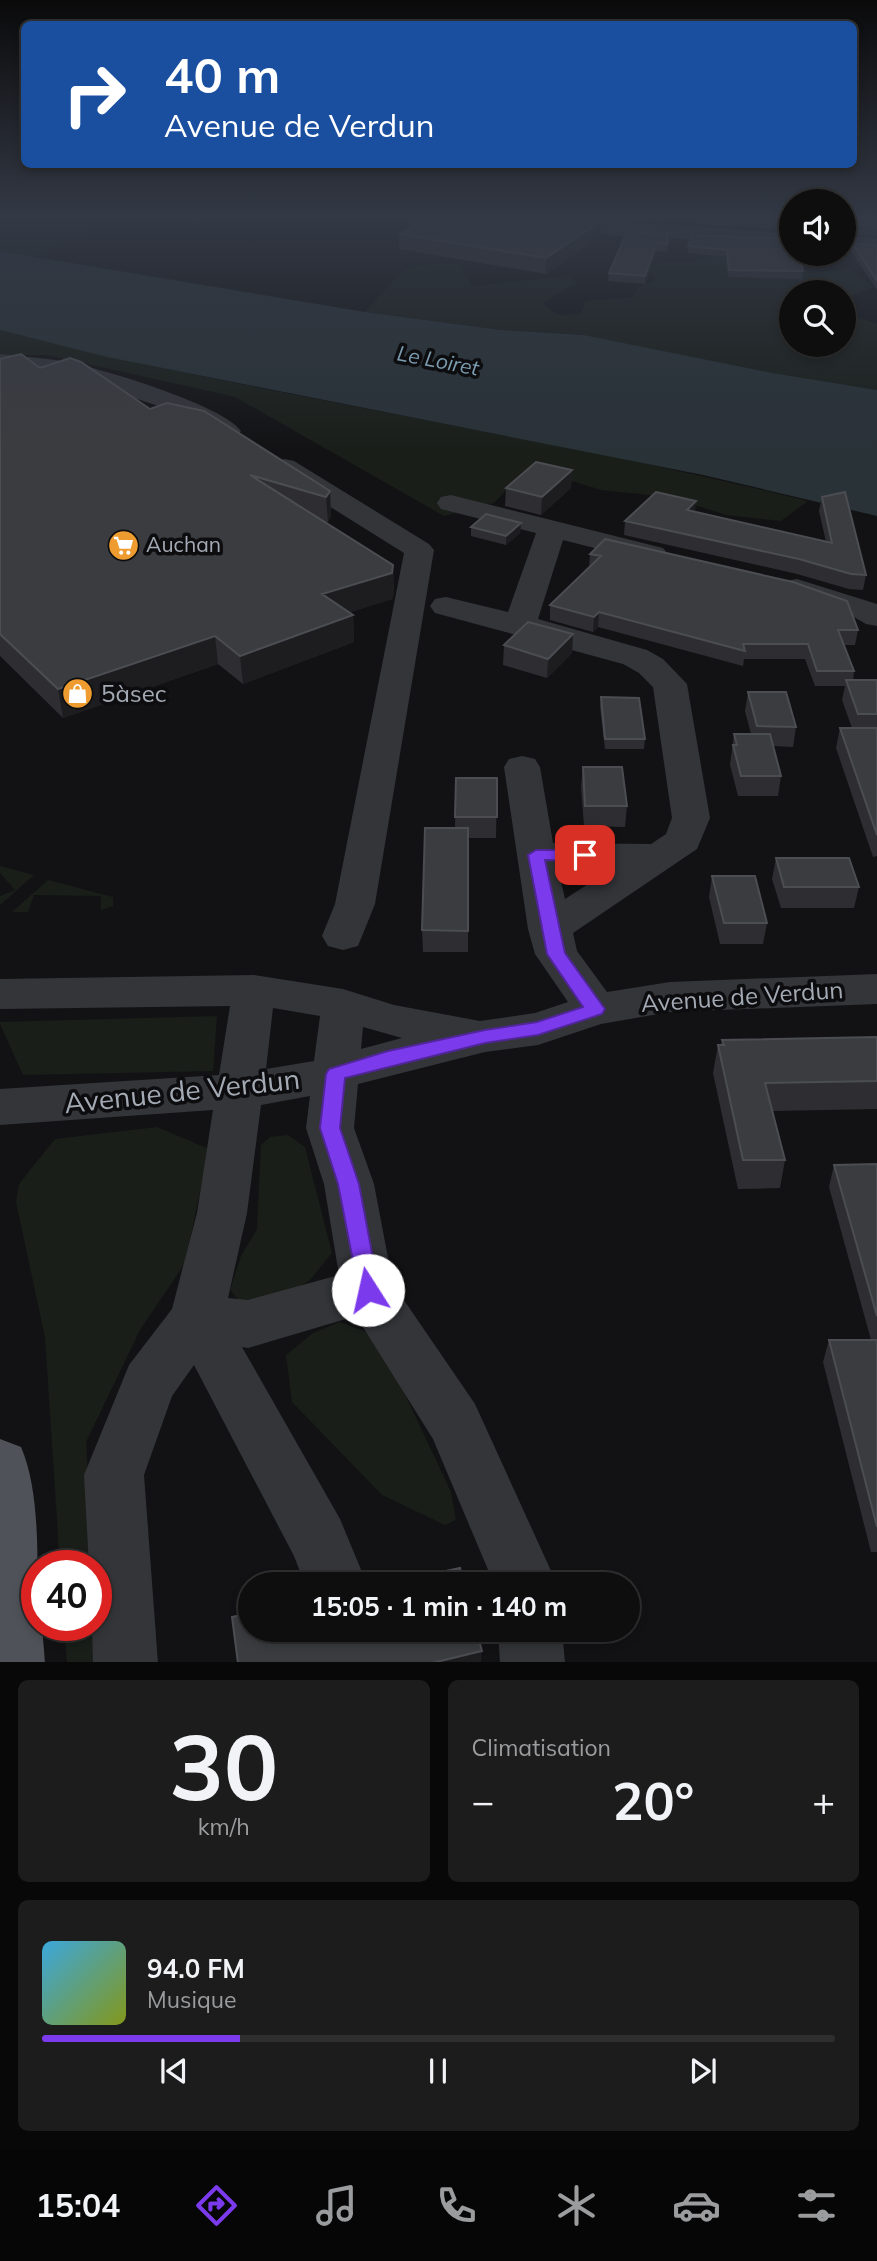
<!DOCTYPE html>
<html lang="fr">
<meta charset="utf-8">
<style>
:root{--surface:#0e0e0f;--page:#1c1c1d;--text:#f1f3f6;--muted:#9b9c9e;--line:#2e2e2f;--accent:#7c3aed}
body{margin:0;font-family:Mulish,sans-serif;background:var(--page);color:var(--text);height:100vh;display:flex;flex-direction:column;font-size:26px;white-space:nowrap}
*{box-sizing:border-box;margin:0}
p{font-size:23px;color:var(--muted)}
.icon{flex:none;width:38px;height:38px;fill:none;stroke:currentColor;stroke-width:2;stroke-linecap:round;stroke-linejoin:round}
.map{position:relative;height:1662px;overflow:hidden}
.drawer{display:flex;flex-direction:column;gap:18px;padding:18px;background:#080808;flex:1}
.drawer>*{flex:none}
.top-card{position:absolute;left:21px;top:21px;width:836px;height:147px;border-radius:10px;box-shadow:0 4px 10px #0003,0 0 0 2px var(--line);background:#1a4fa0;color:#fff;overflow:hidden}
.buttons{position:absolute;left:779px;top:189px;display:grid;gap:14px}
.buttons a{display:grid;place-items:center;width:77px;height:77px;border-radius:50%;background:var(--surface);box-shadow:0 4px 10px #0003,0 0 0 2px var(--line);font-size:35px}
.speed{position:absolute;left:21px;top:1550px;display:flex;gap:14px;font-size:35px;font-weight:700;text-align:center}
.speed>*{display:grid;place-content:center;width:91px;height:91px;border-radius:50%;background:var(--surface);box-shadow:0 4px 10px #0003,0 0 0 2px var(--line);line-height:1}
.speed .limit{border:10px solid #d22;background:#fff;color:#111}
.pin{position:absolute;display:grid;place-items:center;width:60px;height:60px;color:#fff;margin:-30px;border-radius:14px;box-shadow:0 4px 10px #0006}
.me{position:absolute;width:77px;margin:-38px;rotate:350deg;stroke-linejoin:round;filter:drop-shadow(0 0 5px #0008)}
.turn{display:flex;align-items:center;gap:24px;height:147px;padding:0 28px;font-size:32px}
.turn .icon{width:91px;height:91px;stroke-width:2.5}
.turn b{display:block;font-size:49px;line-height:60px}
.big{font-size:52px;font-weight:700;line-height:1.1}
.drawer .widget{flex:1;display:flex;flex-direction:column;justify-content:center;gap:10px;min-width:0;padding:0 24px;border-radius:10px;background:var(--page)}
.drawer .dial{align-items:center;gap:0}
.dial b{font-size:91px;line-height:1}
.song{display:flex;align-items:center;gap:21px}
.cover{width:84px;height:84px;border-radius:10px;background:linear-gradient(135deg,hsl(200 70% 55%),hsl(70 70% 35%))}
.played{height:7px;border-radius:4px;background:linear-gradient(90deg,var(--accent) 25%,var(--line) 25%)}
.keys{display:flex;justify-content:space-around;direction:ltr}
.heat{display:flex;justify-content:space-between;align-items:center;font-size:38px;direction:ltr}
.drawer .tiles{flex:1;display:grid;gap:18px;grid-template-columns:1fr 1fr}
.widget:last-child{grid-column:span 2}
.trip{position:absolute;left:238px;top:1572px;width:402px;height:70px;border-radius:35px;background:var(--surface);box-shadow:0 4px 10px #0003,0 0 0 2px var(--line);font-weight:700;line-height:70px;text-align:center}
.tabs{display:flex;height:112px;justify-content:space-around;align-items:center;background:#060606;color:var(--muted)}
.tabs .icon{width:49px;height:49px}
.tabs .on{color:var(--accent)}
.tabs b{font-size:32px;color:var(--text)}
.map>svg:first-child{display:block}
</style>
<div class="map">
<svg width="877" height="1663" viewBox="0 0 877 1663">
<rect width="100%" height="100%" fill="#121214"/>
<path fill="#191e19" d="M 0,219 L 109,219 L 109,223 L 33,256 L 0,251 Z
M 802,254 L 796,261 L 809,273 L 849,269 L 874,287 L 844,299 L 844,292 L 791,292 L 791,345 L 844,345 L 844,312 L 877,324 L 877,390 L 773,373 L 584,335 L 501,330 L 365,312 C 404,271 398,262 459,264 L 473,286 L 568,276 L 577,283 L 543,303 C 556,316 565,318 582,312 L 585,301 L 633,297 L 639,286 L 655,281 L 653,274 L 643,268 L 663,262 L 691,263 L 706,257 Z
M 0,330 C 267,398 541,434 808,501 L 781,521 L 726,515 L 669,497 L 601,490 L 537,470 L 514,482 L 494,503 L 444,516 L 235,397 L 47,355 L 0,355 Z
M 0,866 L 34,875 L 0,905 L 0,896 L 15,890 L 0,873 Z
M 48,880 L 113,897 L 113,906 L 101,910 L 101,896 L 34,895 L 28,912 L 12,912 Z
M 217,1016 L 213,1071 L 23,1075 L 0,1024 L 0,1022 Z
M 157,1127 L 209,1149 L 185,1263 L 140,1330 L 86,1442 L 93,1566 L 60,1566 L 45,1337 L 16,1202 L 19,1184 L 55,1139 Z
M 288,1135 L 305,1147 L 332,1253 L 309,1281 L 267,1305 L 241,1303 L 230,1290 L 241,1256 L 257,1229 L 261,1145 L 270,1137 Z
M 340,1322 L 369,1333 L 402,1388 L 451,1492 L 456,1520 L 445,1525 L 382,1495 L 292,1402 L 286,1355 L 313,1333 Z
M 64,1626 L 96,1626 L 99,1662 L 67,1662 Z"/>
<path fill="#293237" d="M 0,251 L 365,312 L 501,330 L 584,335 L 773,373 L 877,390 L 877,516 L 703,475 L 107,357 L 0,330 Z"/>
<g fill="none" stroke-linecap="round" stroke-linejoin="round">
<path fill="#333539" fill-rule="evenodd" d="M 569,219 L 791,233 L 791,245 L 607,235 L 582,230 Z
M 844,236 L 877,238 L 877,250 L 844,248 Z
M 0,354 C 25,357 51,358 76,364 C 109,371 224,406 241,431 L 237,436 L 228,439 L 219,436 L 186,415 L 70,377 L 0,368 Z
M 285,459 L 294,461 L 429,544 L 434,550 L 375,904 L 358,946 L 343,950 L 328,946 L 322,936 L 335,904 L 404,553 L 276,473 L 272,467 L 276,461 Z
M 451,495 L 663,548 L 668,554 L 663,560 L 653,563 L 563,540 L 538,619 L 647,650 L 663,659 L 687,684 L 710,818 L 697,849 L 573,933 L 577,951 L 607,992 L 670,982 L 877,974 L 877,1004 L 670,1012 L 601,1024 L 538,1045 L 485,1052 L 358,1084 L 354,1128 L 374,1184 L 393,1284 L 475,1404 L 557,1584 L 494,1584 L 433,1439 L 356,1316 L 248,1348 L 242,1347 L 340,1519 L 367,1584 L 305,1584 L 294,1556 L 194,1365 L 172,1396 L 144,1475 L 158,1663 L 93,1663 L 92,1626 L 96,1626 L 96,1566 L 89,1566 L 84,1475 L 129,1365 L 172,1309 L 197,1213 L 213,1110 L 0,1125 L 0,1089 L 219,1075 L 230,1006 L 0,1009 L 0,979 L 254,975 L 343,989 L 394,1005 L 480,1021 L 535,1013 L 568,1002 L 535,954 L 528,929 L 504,767 L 509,759 L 522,756 L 535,759 L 540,767 L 553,843 L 651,844 L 666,834 L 672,818 L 653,687 L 639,673 L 623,664 L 435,613 L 430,606 L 435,599 L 446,597 L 508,612 L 536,533 L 441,509 L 437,503 L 441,497 ZM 558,868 L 613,868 L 565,899 ZM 273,1008 L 320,1016 L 314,1061 L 266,1069 ZM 363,1027 L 402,1038 L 361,1049 ZM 310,1096 L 306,1128 L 324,1184 L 339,1275 L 248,1300 L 228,1298 L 247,1213 L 261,1105 Z
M 797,579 L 877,604 L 877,626 L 866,624 L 847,613 L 786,595 L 782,588 L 786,581 Z
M 498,1629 L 562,1629 L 565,1663 L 500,1663 Z"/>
<path fill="#4f5258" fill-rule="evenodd" d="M 0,1439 L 21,1447 C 42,1495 37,1574 37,1626 L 42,1626 L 45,1663 L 0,1663 Z"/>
</g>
<path fill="#2e2e32" d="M 175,219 L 201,219 L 196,222 Z
M 634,219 L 665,219 L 665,222 L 634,220 Z
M 698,219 L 791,219 L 791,230 L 697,224 Z
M 844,219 L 877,219 L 877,236 L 844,233 Z
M 411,222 L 600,236 L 546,274 L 399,249 L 399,234 L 411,227 Z
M 627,232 L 668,244 L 667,252 L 657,251 L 645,284 L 608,281 L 609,273 Z
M 692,235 L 803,271 L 802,279 L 728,277 L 726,257 L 688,253 L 688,246 Z
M 853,244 L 877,245 L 877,290 L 851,251 Z
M 0,359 L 40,368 L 150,409 L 330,491 L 331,516 L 328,522 L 322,521 L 393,565 L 394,592 L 392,599 L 350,612 L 353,615 L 354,642 L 243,684 L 218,664 L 63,718 L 0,656 Z
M 572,470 L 571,488 L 541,515 L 505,506 L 506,488 Z
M 822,497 L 866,575 L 863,590 L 849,589 L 797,574 L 624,535 L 625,521 L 695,512 L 826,542 L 819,511 Z
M 521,523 L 520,533 L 506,545 L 471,536 L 471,527 Z
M 590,554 L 858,630 L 855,645 L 844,645 L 854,671 L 853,680 L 877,680 L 877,856 L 873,857 L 836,748 L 840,728 L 852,728 L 842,700 L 845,686 L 815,686 L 805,659 L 744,659 L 743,666 L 598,627 L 593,632 L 550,620 L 550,605 L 589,568 Z
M 573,634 L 572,653 L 547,678 L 503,665 L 504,645 Z
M 748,692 L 796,727 L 793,747 L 773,746 L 781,776 L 778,796 L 738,796 L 730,765 L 734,734 L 751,734 L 745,711 Z
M 601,697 L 645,739 L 644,749 L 605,749 L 600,707 Z
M 583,767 L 627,806 L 625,827 L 584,826 L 581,787 Z
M 456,778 L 497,778 L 496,838 L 468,838 L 468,952 L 423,952 L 422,930 L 455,828 Z
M 776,858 L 859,887 L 854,908 L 781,908 L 772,879 Z
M 712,876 L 767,923 L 763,944 L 720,944 L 709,897 Z
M 877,1037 L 877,1109 L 773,1111 L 785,1160 L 780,1188 L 738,1189 L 713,1073 L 718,1045 L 721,1045 L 722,1040 Z
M 877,1164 L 877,1552 L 871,1552 L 823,1362 L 829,1340 L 871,1340 L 829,1187 L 834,1165 Z"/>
<path fill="#1d1d20" d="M 601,221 L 600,236 L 546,274 L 546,258 Z
M 657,243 L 657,251 L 645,284 L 645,276 Z
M 572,470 L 571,488 L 541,515 L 542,497 Z
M 330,491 L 331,516 L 328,522 L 326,497 Z
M 696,501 L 695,515 L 687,510 Z
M 521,523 L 520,533 L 506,545 L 506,536 Z
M 393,565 L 394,592 L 392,599 L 324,621 L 322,594 Z
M 599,612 L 598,627 L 593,632 L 594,617 Z
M 353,615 L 354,642 L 243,684 L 240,656 Z
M 573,634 L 572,653 L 547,678 L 548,659 Z
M 215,636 L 218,664 L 63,718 L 58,689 Z
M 482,1651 L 481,1662 L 477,1663 L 432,1663 Z"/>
<path fill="#3b3c40" stroke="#4b4d52" stroke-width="2" d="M 416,219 L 595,219 L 601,221 L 546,258 L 399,234 L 417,223 L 411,222 Z
M 844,219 L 877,219 L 877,226 L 846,224 L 844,225 Z
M 627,232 L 667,234 L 668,244 L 657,243 L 645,276 L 609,273 Z
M 692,235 L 791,239 L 791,254 L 798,254 L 803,271 L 729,270 L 727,250 L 688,246 Z
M 853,244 L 877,245 L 877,281 Z
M 21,354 L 40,368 L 70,358 L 81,362 L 150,409 L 167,403 L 204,411 L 330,491 L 326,497 L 250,475 L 393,565 L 392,573 L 322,594 L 353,615 L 240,656 L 215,636 L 58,689 L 0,634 L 0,359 Z
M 536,462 L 572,470 L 542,497 L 506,488 Z
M 656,492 L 696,501 L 687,510 L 832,543 L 822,497 L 845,492 L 866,575 L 851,574 L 799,559 L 625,521 Z
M 486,514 L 521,523 L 506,536 L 471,527 Z
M 605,539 L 793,582 L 847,601 L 858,630 L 838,630 L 854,671 L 817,671 L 808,644 L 743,644 L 745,651 L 599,612 L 594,617 L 550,605 L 601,556 L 590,554 Z
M 528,622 L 573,634 L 548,659 L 504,645 Z
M 846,680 L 877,680 L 877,714 L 858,714 Z
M 748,692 L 786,692 L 796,727 L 757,726 Z
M 601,697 L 639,698 L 645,739 L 605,739 Z
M 840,728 L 877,728 L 877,835 Z
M 734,734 L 770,734 L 781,776 L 741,776 L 733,745 L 737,745 Z
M 583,767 L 622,767 L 627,806 L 585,806 Z
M 456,778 L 497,778 L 497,817 L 455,817 Z
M 425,828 L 468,828 L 468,931 L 422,930 Z
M 776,858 L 849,858 L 859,887 L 784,887 Z
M 712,876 L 755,876 L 767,923 L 724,923 Z
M 877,1037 L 877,1081 L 765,1083 L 785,1160 L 743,1160 L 718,1045 L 724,1045 L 722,1040 Z
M 877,1164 L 877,1316 L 834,1165 Z
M 829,1340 L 877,1340 L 877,1527 Z
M 460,1568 L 464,1584 L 385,1584 Z
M 250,1613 L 250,1629 L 476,1629 L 482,1651 L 432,1663 L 238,1663 L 232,1617 Z"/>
<linearGradient id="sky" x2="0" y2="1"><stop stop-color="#0a0a0b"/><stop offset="0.48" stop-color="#333945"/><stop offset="1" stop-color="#333945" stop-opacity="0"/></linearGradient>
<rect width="877" height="452" fill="url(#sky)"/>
<path fill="#7c3aed" stroke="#51269a" stroke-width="2" d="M 536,850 L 585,850 L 593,855 L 585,861 L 545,860 L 565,953 L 605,1009 L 602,1014 L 538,1035 L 485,1043 L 345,1078 L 340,1128 L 359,1184 L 379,1290 L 376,1297 L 368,1299 L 360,1297 L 338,1184 L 320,1128 L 326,1074 L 329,1069 L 388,1051 L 485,1030 L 537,1022 L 583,1007 L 547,954 L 528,855 Z"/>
<defs>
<symbol id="supermarket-disc" viewBox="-11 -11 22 22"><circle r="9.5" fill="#ee9c30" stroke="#0d0d0f"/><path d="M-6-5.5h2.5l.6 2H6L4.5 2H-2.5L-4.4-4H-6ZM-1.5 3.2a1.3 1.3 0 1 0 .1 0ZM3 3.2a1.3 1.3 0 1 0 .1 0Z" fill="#fff"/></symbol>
<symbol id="shop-disc" viewBox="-11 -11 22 22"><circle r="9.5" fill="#ee9c30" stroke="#0d0d0f"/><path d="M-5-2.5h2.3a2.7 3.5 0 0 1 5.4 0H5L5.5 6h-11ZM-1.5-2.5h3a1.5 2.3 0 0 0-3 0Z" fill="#fff"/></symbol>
</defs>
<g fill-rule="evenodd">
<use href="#supermarket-disc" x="106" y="528" width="35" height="35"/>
<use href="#shop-disc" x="60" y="676" width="35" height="35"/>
</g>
<g text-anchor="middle" stroke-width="7" stroke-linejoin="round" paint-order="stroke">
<g font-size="21" font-style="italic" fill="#7b9baf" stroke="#0d0d0f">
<text transform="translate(438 361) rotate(11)" y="7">Le Loiret</text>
</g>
<g font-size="21" fill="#a4aab4" stroke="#0d0d0f" text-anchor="start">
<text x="146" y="552">Auchan</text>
</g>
<g font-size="24" fill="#a4aab4" stroke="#0d0d0f" text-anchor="start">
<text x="101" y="702">5àsec</text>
</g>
<g font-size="24" fill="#a4aab4" stroke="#0d0d0f">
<text transform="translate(742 997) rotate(-4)" y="8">Avenue de Verdun</text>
</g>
<g font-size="28" fill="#a4aab4" stroke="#0d0d0f">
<text transform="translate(182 1091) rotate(-6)" y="10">Avenue de Verdun</text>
</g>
</g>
</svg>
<div class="buttons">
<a><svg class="icon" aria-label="sound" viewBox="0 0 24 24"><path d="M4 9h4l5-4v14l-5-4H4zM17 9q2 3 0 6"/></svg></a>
<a><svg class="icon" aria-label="search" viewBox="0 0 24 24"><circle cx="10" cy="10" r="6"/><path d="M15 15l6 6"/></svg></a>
</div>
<div class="speed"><div class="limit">40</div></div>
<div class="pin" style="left:585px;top:855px;background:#d93025"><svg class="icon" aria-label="arrive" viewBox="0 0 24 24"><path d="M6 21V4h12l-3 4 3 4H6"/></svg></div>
<svg class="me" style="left:368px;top:1290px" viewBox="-20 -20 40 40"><circle r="19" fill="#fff"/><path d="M0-13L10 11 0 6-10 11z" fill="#7c3aed"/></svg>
<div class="trip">15:05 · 1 min · 140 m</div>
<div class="top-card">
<div class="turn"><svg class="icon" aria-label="right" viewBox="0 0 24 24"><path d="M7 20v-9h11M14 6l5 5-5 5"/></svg><div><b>40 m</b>Avenue de Verdun</div></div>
</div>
</div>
<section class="drawer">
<div class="tiles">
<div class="widget dial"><b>30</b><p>km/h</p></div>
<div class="widget"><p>Climatisation</p>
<div class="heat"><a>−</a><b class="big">20°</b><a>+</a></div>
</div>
<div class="widget">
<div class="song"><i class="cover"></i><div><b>94.0 FM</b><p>Musique</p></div></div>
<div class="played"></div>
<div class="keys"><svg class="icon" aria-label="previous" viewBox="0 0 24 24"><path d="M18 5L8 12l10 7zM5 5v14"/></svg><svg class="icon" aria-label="pause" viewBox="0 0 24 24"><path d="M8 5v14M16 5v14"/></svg><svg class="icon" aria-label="next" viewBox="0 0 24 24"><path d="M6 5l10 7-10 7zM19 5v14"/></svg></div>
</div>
</div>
</section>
<nav class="tabs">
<b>15:04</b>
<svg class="icon on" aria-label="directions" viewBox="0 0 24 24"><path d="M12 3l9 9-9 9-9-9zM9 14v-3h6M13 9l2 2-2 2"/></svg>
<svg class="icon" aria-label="music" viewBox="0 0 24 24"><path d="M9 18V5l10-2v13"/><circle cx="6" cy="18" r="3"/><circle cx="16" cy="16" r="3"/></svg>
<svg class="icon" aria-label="phone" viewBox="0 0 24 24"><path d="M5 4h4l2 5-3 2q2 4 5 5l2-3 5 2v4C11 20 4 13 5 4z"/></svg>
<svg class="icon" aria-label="climate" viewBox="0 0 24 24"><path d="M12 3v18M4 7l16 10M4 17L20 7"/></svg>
<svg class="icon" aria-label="car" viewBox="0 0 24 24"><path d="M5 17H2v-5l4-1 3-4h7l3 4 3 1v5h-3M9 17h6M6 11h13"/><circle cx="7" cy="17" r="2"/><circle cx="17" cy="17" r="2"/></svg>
<svg class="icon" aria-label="filters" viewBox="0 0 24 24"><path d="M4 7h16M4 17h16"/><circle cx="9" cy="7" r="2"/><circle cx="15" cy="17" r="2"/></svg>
</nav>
